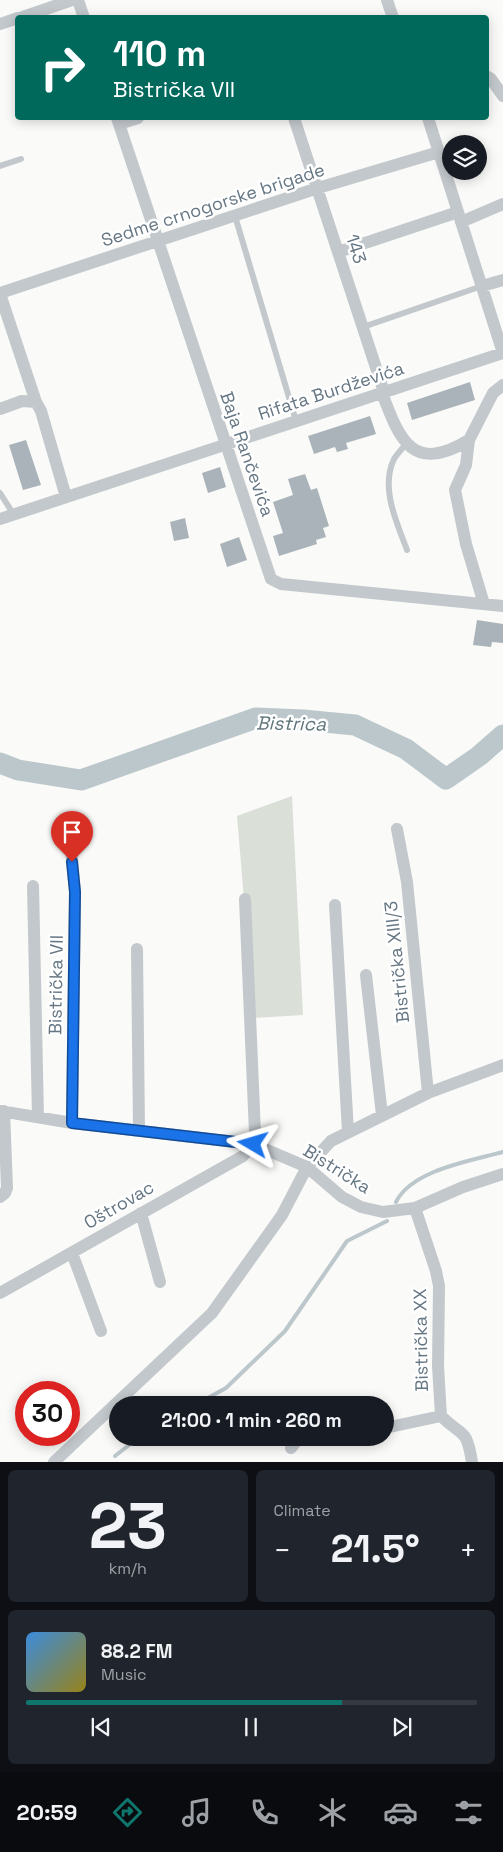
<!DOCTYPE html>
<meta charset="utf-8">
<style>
:root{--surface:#171b24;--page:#20242c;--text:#f1f3f6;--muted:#9ea1a6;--line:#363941;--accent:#0f766e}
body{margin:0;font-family:"Space Grotesk",sans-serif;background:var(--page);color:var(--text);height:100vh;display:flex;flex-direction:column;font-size:19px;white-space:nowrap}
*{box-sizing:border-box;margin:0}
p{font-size:16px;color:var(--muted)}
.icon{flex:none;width:28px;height:28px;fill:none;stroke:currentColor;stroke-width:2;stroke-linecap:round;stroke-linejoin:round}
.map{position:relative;height:1462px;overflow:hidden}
.panel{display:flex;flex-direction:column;gap:8px;padding:8px;background:#0d0f14;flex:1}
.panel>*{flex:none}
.guide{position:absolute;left:15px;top:15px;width:474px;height:105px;border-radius:5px;box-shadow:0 2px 12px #0003;background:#00695c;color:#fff;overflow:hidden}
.tools{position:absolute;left:442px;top:135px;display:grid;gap:10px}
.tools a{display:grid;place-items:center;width:45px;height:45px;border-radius:50%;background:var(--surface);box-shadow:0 2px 12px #0003;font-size:25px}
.speed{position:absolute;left:15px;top:1381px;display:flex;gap:10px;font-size:25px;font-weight:700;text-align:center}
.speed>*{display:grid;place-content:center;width:65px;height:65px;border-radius:50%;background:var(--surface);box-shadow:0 2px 12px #0003;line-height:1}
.speed .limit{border:8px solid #d22;background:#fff;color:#111}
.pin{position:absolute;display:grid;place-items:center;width:42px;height:42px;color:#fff;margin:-51px -21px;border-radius:50% 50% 50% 0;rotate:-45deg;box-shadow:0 0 5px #0007}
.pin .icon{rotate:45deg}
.me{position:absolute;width:55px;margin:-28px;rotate:277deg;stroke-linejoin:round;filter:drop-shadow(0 0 4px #0008)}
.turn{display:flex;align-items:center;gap:18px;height:105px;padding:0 15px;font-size:22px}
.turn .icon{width:65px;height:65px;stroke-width:2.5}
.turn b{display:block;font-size:35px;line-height:42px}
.big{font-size:38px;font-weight:700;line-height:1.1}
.panel .tile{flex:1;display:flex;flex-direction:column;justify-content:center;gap:8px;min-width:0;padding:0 18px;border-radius:8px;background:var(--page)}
.panel .dial{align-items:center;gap:0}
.dial b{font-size:65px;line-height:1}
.song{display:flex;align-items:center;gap:15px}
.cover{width:60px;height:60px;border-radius:8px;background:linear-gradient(135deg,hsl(210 70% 55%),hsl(50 70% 35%))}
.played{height:5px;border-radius:2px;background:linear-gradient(90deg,var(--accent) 70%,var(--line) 70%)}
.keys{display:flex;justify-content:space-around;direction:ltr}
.heat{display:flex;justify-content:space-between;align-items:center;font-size:28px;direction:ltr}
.panel .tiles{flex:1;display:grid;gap:8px;grid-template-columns:1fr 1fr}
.tile:last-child{grid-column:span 2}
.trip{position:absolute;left:109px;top:1396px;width:285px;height:50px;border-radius:25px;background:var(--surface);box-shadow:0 2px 12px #0003;font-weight:700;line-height:50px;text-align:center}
.dock{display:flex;height:80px;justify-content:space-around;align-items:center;background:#090b0e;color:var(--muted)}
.dock .icon{width:35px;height:35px}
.dock .on{color:var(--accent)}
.dock b{font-size:22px;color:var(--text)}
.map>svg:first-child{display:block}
</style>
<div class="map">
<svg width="503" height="1462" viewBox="0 0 503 1462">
<rect width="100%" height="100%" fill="#fafaf8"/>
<path fill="#dadfd7" d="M 292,796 L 303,1015 L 254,1018 L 237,816 Z"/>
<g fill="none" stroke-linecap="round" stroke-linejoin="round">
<path stroke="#bbc7cb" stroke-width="4" d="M 396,1202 C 412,1170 470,1161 503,1152
M 195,1405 L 226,1388 L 285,1331 L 347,1241 L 387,1221
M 115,1456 L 138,1438"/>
<path stroke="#bbc7cb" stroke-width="21" d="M 0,763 L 18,770 L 81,780 L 256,718 L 303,720 L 355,725 L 406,749 L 446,779 L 479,756 L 503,735"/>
</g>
<path fill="#aab3b9" d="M 470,382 L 475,400 L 412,420 L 407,403 Z
M 370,416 L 376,434 L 346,443 L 348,449 L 337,452 L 335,447 L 314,454 L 308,436 Z
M 26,440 L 41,485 L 23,490 L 9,445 Z
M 220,467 L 226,487 L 208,493 L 202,473 Z
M 305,474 L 311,490 L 317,488 L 329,526 L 323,528 L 326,537 L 316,540 L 317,544 L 279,556 L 273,536 L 283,533 L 273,502 L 293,495 L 288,479 Z
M 185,518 L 189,538 L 174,541 L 170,522 Z
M 239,537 L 247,560 L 227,567 L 220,544 Z
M 477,620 L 503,624 L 503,643 L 492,642 L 491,647 L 473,645 Z"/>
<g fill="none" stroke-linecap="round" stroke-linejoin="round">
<path stroke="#c3c8cc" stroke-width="6" d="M 0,166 L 21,159
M 235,216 L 296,421
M 363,327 L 482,286
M 406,444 C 402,449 397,454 394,459 C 380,488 397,523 407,550
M 0,493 L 14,515"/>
<path stroke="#c3c8cc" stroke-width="12" d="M 78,0 L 84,18
M 387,0 L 393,18
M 20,18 L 72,0
M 0,24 L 18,18
M 486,76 L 491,79 L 503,96
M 117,118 L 271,579 L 281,584 L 503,606
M 294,118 L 384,392
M 119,124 L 138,118
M 461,222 L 503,204
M 338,252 L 458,212
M 482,286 L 503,280
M 0,293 L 318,188 L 439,152
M 0,294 L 36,402 L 41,411 L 66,497
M 382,393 C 400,441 413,474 469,440
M 0,409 L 22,401 L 36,402
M 0,519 L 503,353 L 428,118
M 484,604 L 466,544 L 455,490 L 466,465 L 469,440 L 493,393 L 503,385
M 397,829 L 407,882 L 428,1093
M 71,847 L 75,892 L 72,1123
M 33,886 L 38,1117
M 245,899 L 255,1133 L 253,1144
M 335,905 L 348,1132
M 137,949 L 139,1131
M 366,975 L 382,1115
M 0,1111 L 72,1123 L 253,1144 L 307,1167 L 342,1197 L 361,1207 L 383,1212 L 415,1208 L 463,1187 L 503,1174
M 0,1197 L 5,1193 L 7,1188 L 4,1111
M 415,1208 L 436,1271 L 439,1286 L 438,1366 L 441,1416 C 463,1438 466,1426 472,1462
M 141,1213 L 160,1282
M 72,1253 L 101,1331
M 0,1293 L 243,1156 L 253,1144
M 385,1428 L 441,1416
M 291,1448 L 299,1438
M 54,1462 L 212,1313 L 282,1215 L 307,1167 L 331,1141 L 428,1093 L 503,1065"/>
</g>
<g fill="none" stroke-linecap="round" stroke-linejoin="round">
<defs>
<path id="route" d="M 72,862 L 75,892 L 72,1123 L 253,1144"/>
</defs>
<use href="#route" stroke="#114b97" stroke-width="12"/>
<use href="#route" stroke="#1a73e8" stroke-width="9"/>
</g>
<g text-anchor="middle" stroke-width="5" stroke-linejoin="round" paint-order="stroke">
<g font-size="18" fill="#657683" stroke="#fff">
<text transform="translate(213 205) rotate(-18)" y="6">Sedme crnogorske brigade</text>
<text transform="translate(356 249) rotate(72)" y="6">143</text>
<text transform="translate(331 391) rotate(-18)" y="6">Rifata Burdževića</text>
<text transform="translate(247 454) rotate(71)" y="6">Baja Rančevića</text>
<text transform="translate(397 962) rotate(-96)" y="6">Bistrička XIII/3</text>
<text transform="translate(56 985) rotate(-89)" y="6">Bistrička VII</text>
<text transform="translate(337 1169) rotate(32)" y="6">Bistrička</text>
<text transform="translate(119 1205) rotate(-30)" y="6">Oštrovac</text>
<text transform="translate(421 1340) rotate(-91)" y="6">Bistrička XX</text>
</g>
<g font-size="19" font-style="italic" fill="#60757c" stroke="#fff">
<text transform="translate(291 723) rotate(1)" y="7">Bistrica</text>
</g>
</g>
</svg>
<div class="tools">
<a><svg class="icon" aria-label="layers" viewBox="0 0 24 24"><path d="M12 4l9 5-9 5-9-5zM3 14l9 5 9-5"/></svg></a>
</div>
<div class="speed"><div class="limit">30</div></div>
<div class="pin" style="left:72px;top:862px;background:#d93025"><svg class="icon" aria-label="arrive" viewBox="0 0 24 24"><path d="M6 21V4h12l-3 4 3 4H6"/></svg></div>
<svg class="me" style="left:253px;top:1144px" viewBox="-20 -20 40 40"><path d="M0-17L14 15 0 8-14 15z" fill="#1a73e8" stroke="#fff" stroke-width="4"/></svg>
<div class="trip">21:00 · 1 min · 260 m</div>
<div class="guide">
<div class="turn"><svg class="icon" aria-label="right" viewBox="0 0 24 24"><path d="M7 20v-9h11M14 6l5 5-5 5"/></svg><div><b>110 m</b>Bistrička VII</div></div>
</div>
</div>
<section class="panel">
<div class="tiles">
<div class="tile dial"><b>23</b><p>km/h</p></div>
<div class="tile"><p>Climate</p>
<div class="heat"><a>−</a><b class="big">21.5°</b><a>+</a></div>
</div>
<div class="tile">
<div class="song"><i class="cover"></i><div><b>88.2 FM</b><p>Music</p></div></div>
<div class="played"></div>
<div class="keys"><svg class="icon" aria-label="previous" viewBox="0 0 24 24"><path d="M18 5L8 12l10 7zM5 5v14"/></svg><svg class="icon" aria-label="pause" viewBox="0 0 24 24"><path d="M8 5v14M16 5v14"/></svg><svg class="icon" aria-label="next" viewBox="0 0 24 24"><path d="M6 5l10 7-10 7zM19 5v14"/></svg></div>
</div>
</div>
</section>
<nav class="dock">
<b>20:59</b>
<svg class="icon on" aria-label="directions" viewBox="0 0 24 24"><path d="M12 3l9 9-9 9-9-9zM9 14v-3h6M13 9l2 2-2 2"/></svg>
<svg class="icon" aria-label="music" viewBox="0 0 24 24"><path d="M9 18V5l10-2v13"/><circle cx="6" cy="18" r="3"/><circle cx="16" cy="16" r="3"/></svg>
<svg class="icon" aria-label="phone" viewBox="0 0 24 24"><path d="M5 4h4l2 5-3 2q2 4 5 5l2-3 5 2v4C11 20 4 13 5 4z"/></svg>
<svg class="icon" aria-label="climate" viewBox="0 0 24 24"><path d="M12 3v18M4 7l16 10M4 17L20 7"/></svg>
<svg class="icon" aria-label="car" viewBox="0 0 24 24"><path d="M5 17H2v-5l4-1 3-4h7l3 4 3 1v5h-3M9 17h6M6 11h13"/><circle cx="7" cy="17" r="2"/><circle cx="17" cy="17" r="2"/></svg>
<svg class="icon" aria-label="filters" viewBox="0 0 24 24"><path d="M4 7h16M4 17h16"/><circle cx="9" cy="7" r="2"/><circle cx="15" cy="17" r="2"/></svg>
</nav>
